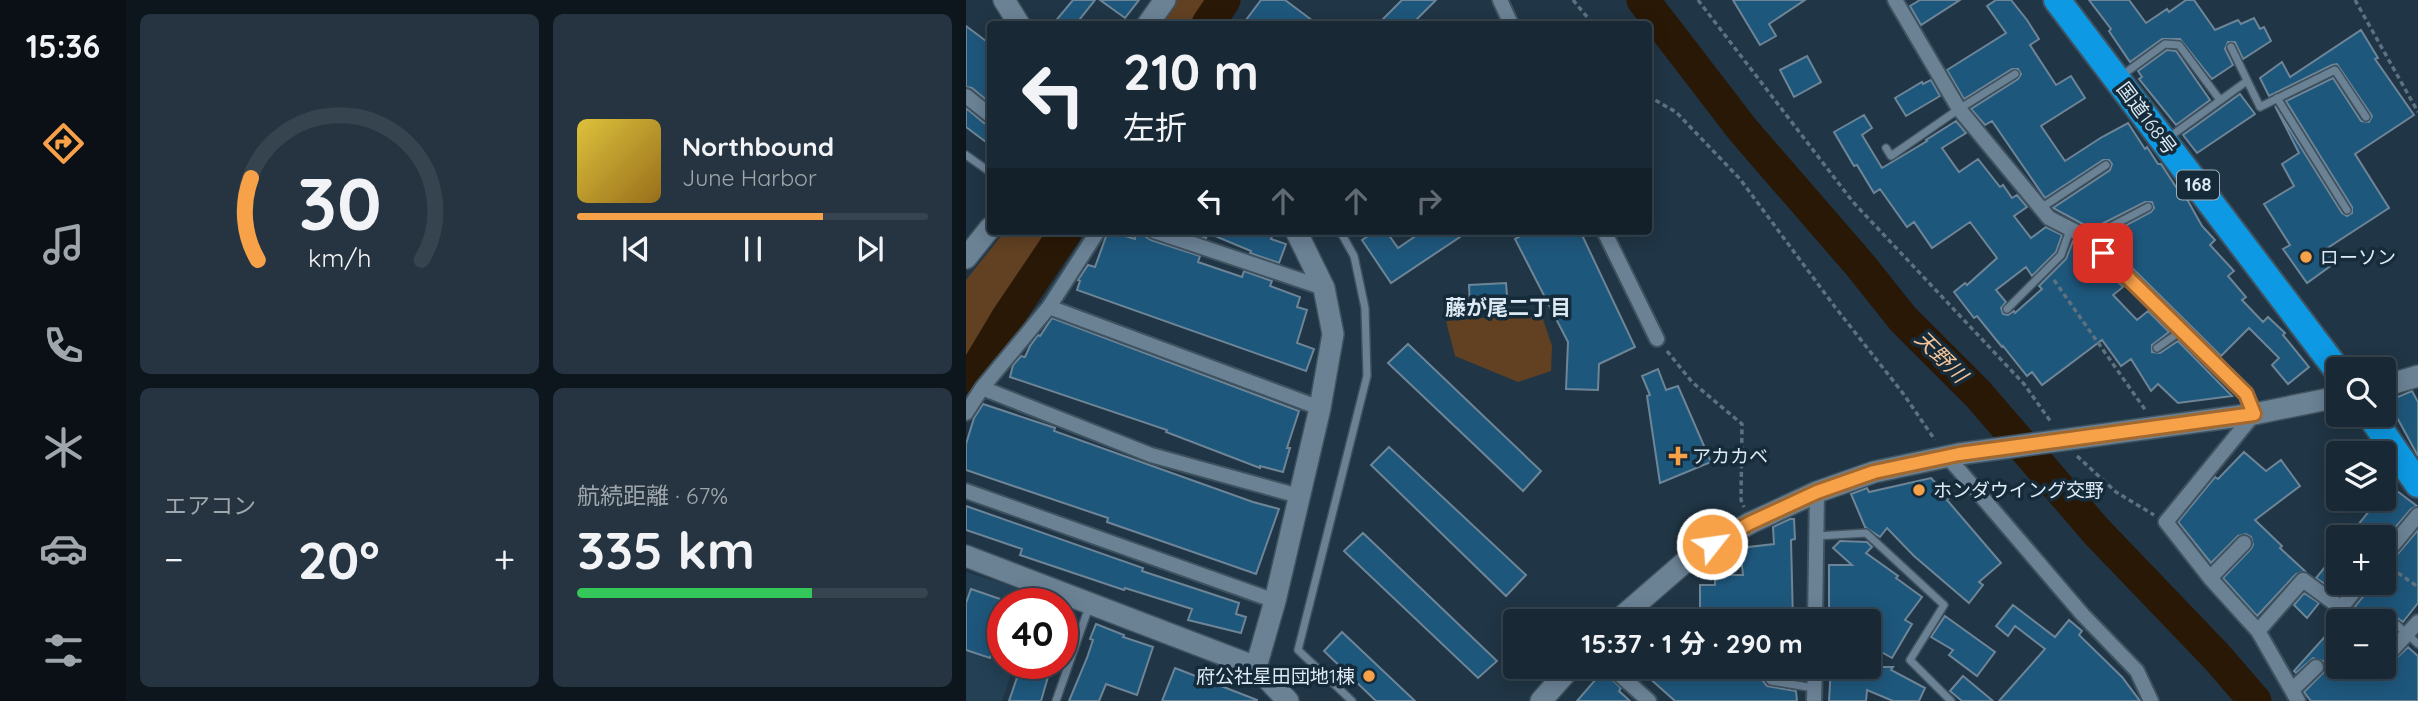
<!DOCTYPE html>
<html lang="ja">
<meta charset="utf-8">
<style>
:root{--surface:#182834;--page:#253440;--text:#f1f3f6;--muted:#9fa6ac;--line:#36444f;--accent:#f7a149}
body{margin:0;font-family:Quicksand,"Noto Sans JP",sans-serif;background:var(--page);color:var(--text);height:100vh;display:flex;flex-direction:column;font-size:26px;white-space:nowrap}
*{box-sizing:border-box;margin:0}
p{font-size:23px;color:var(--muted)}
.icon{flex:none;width:38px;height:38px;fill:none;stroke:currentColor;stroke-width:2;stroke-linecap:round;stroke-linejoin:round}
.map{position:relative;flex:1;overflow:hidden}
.sheet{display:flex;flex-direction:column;gap:14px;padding:14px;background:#0d161d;width:840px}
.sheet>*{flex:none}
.banner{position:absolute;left:21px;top:21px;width:665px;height:214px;border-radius:7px;box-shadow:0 4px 18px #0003,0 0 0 2px var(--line);background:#182834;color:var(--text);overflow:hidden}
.buttons{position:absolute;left:1360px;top:357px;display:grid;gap:14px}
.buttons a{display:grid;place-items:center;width:70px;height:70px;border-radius:7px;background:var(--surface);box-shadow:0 4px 18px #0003,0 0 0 2px var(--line);font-size:35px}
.speed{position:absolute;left:21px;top:588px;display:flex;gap:14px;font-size:35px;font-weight:700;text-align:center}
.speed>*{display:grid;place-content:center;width:91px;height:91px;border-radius:50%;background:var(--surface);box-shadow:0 4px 18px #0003,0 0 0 2px var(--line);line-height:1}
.speed .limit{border:10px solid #d22;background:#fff;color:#111}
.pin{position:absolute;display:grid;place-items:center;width:60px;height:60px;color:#fff;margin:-30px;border-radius:14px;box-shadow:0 4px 10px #0006}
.me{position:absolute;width:77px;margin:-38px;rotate:60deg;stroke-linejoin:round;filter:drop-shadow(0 0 5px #0008)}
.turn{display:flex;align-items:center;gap:24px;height:147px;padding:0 21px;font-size:32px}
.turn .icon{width:91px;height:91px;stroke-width:2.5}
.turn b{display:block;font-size:49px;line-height:60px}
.lanes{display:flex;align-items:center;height:66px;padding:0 21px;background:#0003;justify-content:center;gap:35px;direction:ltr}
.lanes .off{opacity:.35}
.big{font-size:52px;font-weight:700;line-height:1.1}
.sheet .tile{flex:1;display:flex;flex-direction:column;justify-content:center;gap:10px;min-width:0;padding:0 24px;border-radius:10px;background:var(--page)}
.sheet .dial{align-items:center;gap:0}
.dial svg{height:182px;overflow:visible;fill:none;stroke:var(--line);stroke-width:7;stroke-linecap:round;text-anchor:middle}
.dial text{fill:var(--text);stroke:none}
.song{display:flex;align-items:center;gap:21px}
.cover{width:84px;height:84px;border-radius:10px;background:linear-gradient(135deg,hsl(50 70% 55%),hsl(40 70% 35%))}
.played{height:7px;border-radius:4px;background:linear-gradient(90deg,var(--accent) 70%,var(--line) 70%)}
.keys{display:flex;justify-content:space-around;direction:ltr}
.heat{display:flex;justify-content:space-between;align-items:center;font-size:38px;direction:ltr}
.charge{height:10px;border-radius:5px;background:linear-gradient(90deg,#34c759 67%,var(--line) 0)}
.sheet .tiles{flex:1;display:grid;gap:14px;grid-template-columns:repeat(2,1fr)}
.trip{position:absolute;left:537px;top:609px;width:378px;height:70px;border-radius:7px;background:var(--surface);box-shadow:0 4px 18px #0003,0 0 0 2px var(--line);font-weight:700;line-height:70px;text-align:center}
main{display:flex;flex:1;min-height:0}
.tabs{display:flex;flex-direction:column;width:126px;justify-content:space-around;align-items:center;background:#0a1015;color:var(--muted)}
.tabs .icon{width:49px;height:49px}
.tabs .on{color:var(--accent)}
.tabs b{font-size:32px;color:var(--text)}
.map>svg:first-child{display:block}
</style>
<main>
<nav class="tabs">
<b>15:36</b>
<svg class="icon on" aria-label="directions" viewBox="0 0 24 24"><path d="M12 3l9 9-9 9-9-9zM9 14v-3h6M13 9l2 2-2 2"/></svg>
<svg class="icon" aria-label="music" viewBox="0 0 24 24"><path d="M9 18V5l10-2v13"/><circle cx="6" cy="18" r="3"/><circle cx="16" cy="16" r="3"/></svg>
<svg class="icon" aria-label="phone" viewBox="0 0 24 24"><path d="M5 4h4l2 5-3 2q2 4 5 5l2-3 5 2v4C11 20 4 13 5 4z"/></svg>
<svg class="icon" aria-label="climate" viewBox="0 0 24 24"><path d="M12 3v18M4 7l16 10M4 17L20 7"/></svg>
<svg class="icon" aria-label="car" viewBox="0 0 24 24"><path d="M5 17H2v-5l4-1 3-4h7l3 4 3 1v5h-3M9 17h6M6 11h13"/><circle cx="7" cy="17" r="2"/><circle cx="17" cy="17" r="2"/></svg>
<svg class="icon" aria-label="filters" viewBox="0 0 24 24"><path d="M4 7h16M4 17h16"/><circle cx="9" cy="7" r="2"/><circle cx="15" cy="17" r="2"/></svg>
</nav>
<section class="sheet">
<div class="tiles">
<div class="tile dial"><svg viewBox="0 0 100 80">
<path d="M14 69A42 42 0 1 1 86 69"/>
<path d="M14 69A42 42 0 0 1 11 33" stroke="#f7a149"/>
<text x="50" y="56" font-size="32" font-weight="700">30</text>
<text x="50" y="72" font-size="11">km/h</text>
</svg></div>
<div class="tile">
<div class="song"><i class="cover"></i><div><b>Northbound</b><p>June Harbor</p></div></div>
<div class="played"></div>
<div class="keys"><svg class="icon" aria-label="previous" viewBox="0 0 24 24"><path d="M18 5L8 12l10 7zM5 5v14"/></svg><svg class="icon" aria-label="pause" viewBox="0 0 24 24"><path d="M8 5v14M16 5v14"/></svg><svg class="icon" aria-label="next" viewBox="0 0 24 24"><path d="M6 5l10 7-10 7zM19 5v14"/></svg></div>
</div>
<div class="tile"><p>エアコン</p>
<div class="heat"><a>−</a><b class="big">20°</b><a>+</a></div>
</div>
<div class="tile"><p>航続距離 · 67%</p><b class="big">335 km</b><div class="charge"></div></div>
</div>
</section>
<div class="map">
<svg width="1452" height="701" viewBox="0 0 1452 701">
<rect width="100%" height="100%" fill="#203545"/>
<path fill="#244054" d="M 0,572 L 72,594 L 69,604 L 37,604 L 37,663 L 49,663 L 36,701 L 0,701 Z"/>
<path fill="#624122" d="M 210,0 L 248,0 L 232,24 L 193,24 Z
M 39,231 L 93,231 L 0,365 L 0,280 Z
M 575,313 L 586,346 L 585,371 L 552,382 L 489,356 L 480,321 Z"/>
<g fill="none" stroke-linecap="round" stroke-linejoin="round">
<path stroke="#2a1806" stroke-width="33" d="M 677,0 L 777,130 L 894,265 L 937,319 L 1012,394 L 1131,532 L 1250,656 L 1289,701
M 242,24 L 258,0
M 0,387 L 42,317 L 100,231"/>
</g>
<path fill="#1e577c" stroke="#6d8597" stroke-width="2" d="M 107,0 L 129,0 L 114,19 L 122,24 L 87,24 Z
M 134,0 L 173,0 L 159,18 Z
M 295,0 L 319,0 L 351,24 L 277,24 Z
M 436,0 L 470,0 L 446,24 L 412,24 Z
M 767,0 L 839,0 L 803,24 L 810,36 L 794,45 Z
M 954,0 L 994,0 L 955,25 L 944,6 Z
M 1030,0 L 1045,0 L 1061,20 L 1073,39 L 1064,45 L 1090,85 L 1105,76 L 1119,98 L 1075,126 L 1099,161 L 1136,137 L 1162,123 L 1179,149 L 1181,147 L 1192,164 L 1195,164 L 1214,193 L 1217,192 L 1236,226 L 1249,240 L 1244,245 L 1268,271 L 1262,276 L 1280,297 L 1276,300 L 1297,322 L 1302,317 L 1319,333 L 1317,335 L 1343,367 L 1322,384 L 1306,365 L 1313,358 L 1283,328 L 1255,356 L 1136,238 L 1185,212 L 1188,208 L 1186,202 L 1179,202 L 1126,229 L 1087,208 L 1144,170 L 1146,164 L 1143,160 L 1137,160 L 1079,198 L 1026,121 L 1019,125 L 1005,109 L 1052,79 L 1055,74 L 1052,69 L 1046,69 L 998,99 L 981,70 L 1040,33 L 1021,6 Z
M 1123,0 L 1163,0 L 1180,23 L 1201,9 L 1203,12 L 1220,0 L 1228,0 L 1249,30 L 1272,20 L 1275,24 L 1288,18 L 1294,29 L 1298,27 L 1305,41 L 1277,59 L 1269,42 L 1262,42 L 1259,49 L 1267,65 L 1246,79 L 1214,39 L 1196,39 L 1164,62 L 1143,31 L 1145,29 Z
M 0,26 L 24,44 L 24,103 L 6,88 L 0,87 Z
M 1395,30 L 1412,58 L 1409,59 L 1448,115 L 1389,154 L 1423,208 L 1360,249 L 1370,262 L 1341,283 L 1317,249 L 1324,245 L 1298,204 L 1328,186 L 1316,164 L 1333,153 L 1309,106 L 1376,213 L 1381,216 L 1386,213 L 1386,207 L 1320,101 L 1367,78 L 1395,121 L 1403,122 L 1406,116 L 1371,64 L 1366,65 L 1303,96 L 1294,78 L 1316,62 L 1324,77 Z
M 1201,50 L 1210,51 L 1244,100 L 1210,125 L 1173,79 L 1176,77 L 1172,71 Z
M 841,56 L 855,82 L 828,97 L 814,70 Z
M 965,80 L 974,96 L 940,116 L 929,98 L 956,82 L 957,84 Z
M 1274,94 L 1289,114 L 1231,153 L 1217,135 Z
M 0,108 L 18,123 L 24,124 L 24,145 L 0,127 Z
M 898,115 L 906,128 L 896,135 L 916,168 L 961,141 L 960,140 L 990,121 L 1000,133 L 976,148 L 993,172 L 1012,159 L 1034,187 L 1037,185 L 1046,198 L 1051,195 L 1061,207 L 1048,216 L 1065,238 L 1080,227 L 1096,235 L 1090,252 L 1066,276 L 1060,267 L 1030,290 L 1040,302 L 1035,308 L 1037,314 L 1042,315 L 1048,311 L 1049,313 L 1076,289 L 1073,286 L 1100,259 L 1107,241 L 1116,246 L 1157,287 L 1147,295 L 1171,320 L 1182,311 L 1203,332 L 1186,345 L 1186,352 L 1194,353 L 1212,341 L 1266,396 L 1212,403 L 1192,384 L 1185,391 L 1165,359 L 1155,366 L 1136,340 L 1076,385 L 1066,372 L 1061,376 L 1037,346 L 1036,347 L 1011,316 L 1008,318 L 988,292 L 999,283 L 1001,285 L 1031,258 L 1004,222 L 966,248 L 948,222 L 941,227 L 914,189 L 908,193 L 891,165 L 888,166 L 868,132 Z
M 142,231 L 169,239 L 170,231 L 179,231 L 180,237 L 185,240 L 234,256 L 232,262 L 276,277 L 278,271 L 306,281 L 304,286 L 334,297 L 331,307 L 341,310 L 331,343 L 348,349 L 340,371 L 111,290 L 114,281 L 112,280 L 122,265 L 129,267 Z
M 218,231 L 308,231 L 305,239 L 320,244 L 313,263 L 284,253 L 285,251 L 242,233 L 240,238 Z
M 410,231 L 420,231 L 432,248 L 457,231 L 503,231 L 425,283 L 396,240 Z
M 564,231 L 609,231 L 616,235 L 669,347 L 633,364 L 632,390 L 600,389 L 602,342 L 549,239 Z
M 540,283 L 542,307 L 504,310 L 503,285 Z
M 86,318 L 333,411 L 321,448 L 324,448 L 317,472 L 294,466 L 294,468 L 200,432 L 201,430 L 44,377 L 47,365 L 55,356 L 59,357 L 64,346 L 72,335 L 74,336 Z
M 442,344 L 575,471 L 557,491 L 422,363 Z
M 692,369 L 700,390 L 712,386 L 745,462 L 694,483 L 681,396 L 684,395 L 676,376 Z
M 1446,391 L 1452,402 L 1452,456 L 1422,401 Z
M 17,404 L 89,428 L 88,431 L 287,502 L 313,509 L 290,574 L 141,522 L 142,518 L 0,470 L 0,444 L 8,418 Z
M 423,447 L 560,575 L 540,596 L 405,465 Z
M 1278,452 L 1300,471 L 1315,460 L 1334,486 L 1289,520 L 1316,546 L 1314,548 L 1339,571 L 1330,574 L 1291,616 L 1257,578 L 1285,549 L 1287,545 L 1285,537 L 1280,534 L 1272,536 L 1245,563 L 1212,522 L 1249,477 L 1252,479 Z
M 965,478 L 983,498 L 981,500 L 1035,563 L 1013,582 L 1017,585 L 1003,603 L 948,556 L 921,528 L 914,537 L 899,527 L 885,494 L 901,488 L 903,492 Z
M 1423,485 L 1451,506 L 1445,509 L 1421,537 L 1382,537 L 1413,499 L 1418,499 L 1418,493 Z
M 0,506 L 177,568 L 176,571 L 273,603 L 270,614 L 280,617 L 275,633 L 222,620 L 226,609 L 159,588 L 158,590 L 54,555 L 56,549 L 0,530 Z
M 824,519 L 828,519 L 829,539 L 825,540 L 827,621 L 734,621 L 734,585 L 749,585 L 749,575 L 777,575 L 774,548 L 808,544 L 807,527 Z
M 1452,530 L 1452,603 L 1437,622 L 1430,617 L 1424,619 L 1423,625 L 1430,632 L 1427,635 L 1418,645 L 1418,621 L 1372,621 L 1383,614 L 1403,589 L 1404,583 L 1418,583 L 1418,570 Z
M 397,533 L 531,661 L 512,678 L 378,551 Z
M 874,541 L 901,542 L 906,547 L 900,553 L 932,576 L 930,578 L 956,597 L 939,620 L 946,624 L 926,658 L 903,645 L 903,621 L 863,621 L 863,565 L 886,565 L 867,548 Z
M 1372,551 L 1372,579 L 1365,588 L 1350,578 Z
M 5,589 L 37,600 L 37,650 L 28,647 L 24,658 L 0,650 L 0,603 Z
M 1338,593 L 1353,603 L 1341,618 L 1328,605 Z
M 1047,605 L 1089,637 L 1103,620 L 1116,631 L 1113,635 L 1156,677 L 1174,701 L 1033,701 L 1079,649 L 1049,626 L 1042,636 L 1030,626 Z
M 979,616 L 1029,652 L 1011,676 L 983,655 L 987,650 L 965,637 Z
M 1372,622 L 1372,667 L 1420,668 L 1442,647 L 1452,656 L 1452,701 L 1345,701 L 1338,692 L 1357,673 L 1359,669 L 1357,661 L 1347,658 L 1330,673 L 1328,671 Z
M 130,624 L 158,635 L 157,637 L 187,647 L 171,695 L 140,684 L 133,701 L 103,701 L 121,658 L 127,640 L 124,639 Z
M 376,632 L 449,701 L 410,701 L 358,651 Z
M 56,663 L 86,663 L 75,701 L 43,701 Z
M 659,667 L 786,667 L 801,686 L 830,691 L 831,701 L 709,701 L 671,667 L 666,673 Z
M 800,667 L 828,667 L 829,679 L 808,675 Z
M 865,667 L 927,667 L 925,670 L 959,688 L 953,701 L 927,701 L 901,690 L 900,701 L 863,701 Z
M 209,668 L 291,700 L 291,701 L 196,701 Z
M 637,671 L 655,688 L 653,691 L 664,701 L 611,701 Z
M 997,676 L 1027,701 L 996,701 L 984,691 Z"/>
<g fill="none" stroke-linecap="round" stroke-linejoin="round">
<defs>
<path id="lane" d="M 1265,47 L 1294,107 L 1369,70 L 1400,117
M 1155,76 L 1199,44 L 1213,45 L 1254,100
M 1311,98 L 1381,210
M 1202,138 L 1281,81
M 920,148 L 925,156 L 993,109 L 1049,74
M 0,155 L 24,172
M 1075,208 L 1140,165
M 374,231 L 388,256 L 399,308 L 401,376 L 332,650 L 386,701
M 1123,238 L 1182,207
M 1041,309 L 1095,255 L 1104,230
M 1191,348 L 1215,331
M 851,536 L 900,533 L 978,605 L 944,660 L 985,701
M 1429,623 L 1452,644
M 792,667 L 805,681 L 848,688
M 90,701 L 124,604"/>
<path id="street" d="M 534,0 L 545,24
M 929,0 L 993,109 L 1083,218 L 1122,238 L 1280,394 L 1288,414 L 1200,522 L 1244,578 L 1292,631 L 1332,701
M 0,96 L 24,115
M 188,231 L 358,288
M 638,231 L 691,339
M 83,307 L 354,408
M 16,388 L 185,455 L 333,496
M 0,413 L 16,388 L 83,307 L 132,231
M 981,456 L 1117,615 L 1171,671 L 1185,701
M 0,491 L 309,601
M 1418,556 L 1452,515
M 1244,578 L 1278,543
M 849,621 L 851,492
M 1292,631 L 1337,580 L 1375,608 L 1395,583
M 1418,659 L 1452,622
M 645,667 L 683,701
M 1326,690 L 1350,667
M 848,701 L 849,667"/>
<path id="secondary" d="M 38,0 L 53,24
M 182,24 L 199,0
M 0,258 L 24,228
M 1418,386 L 1452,376
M 0,556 L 290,667 L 322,701
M 651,621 L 727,555 L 784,523 L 851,492 L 908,472 L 993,454 L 1288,414 L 1372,397
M 290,667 L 309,601 L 354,408 L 367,334 L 358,288 L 330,231
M 575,701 L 605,667"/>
<path id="highway" d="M 1091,0 L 1372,371
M 1404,415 L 1452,484"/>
</defs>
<use href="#lane" stroke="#3f525f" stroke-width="10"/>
<use href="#street" stroke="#3f525f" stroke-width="18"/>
<use href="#secondary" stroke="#3f525f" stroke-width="24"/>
<use href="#highway" stroke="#3f525f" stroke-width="30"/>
<path stroke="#5e717f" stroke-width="3.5" stroke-dasharray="5 3.5" stroke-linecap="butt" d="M 607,0 L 627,24
M 732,0 L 887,202 L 1058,384 L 1085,422
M 1389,0 L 1452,112
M 682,96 L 710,112 L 774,179 L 869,307 L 936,392 L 969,440
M 1088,280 L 1180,411
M 701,351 L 726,382 L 776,424 L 775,500 L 778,507
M 1111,456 L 1150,492 L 1188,515
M 1425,568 L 1452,587"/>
<use href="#lane" stroke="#6b8295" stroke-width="7"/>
<use href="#street" stroke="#6b8295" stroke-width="14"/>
<use href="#secondary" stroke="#6b8295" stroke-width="21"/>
<use href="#highway" stroke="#0d99e3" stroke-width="26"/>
</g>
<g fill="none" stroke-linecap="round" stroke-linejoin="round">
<defs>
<path id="route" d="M 746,544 L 784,523 L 851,492 L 908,472 L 993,454 L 1288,414 L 1280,394 L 1137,253"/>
</defs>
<use href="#route" stroke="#a1692f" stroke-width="18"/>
<use href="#route" stroke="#f7a149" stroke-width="12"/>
</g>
<g fill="#f7a149" stroke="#162b3a" stroke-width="2.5">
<circle cx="1340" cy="257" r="7"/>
<path d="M708.5 445.5h7v7h7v7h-7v7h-7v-7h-7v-7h7z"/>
<circle cx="953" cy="490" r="7"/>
<circle cx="403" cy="676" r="7"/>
</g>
<g text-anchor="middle" stroke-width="7" stroke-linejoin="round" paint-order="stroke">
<rect fill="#162b3a" stroke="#a1b1bc" stroke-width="2" x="1211" y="170.5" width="42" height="29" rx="5"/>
<g font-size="18" font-weight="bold" fill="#ddeaf4">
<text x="1232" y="191">168</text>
</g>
<g font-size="19" fill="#ddeaf4" stroke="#162b3a">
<text transform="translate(1181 118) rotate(53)" y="7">国道168号</text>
</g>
<g font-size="19" fill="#ddeaf4" stroke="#162b3a" text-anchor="start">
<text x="1354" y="264">ローソン</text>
<text x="726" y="463">アカカベ</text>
<text x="967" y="497">ホンダウイング交野</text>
<text x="389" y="683" text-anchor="end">府公社星田団地1棟</text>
</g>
<g font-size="21" font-weight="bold" fill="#ddeaf4" stroke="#162b3a">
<text x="542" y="315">藤が尾二丁目</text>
</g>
<g font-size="21" font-style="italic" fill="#f5c397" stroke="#162b3a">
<text transform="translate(975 357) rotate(45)" y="7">天野川</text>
</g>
</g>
</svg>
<div class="buttons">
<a><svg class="icon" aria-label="search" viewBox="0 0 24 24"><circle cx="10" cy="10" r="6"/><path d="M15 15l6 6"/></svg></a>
<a><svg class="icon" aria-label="layers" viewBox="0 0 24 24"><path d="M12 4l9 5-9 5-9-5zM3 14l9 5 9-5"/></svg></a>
<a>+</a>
<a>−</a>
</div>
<div class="speed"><div class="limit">40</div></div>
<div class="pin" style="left:1137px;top:253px;background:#d93025"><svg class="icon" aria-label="arrive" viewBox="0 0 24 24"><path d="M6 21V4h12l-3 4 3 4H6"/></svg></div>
<svg class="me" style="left:746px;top:544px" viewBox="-20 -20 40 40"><circle r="17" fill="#f7a149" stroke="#fff" stroke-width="3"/><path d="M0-11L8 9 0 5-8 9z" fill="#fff"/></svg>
<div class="trip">15:37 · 1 分 · 290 m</div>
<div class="banner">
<div class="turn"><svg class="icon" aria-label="left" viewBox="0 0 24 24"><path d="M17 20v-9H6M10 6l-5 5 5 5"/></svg><div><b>210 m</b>左折</div></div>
<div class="lanes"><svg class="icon" aria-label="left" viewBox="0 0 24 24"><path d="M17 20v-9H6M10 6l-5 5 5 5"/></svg><svg class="icon off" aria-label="ahead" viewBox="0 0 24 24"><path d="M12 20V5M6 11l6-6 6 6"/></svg><svg class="icon off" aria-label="ahead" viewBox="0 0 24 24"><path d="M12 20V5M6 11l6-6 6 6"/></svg><svg class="icon off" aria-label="right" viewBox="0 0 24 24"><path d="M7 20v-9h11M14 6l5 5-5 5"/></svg></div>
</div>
</div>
</main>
